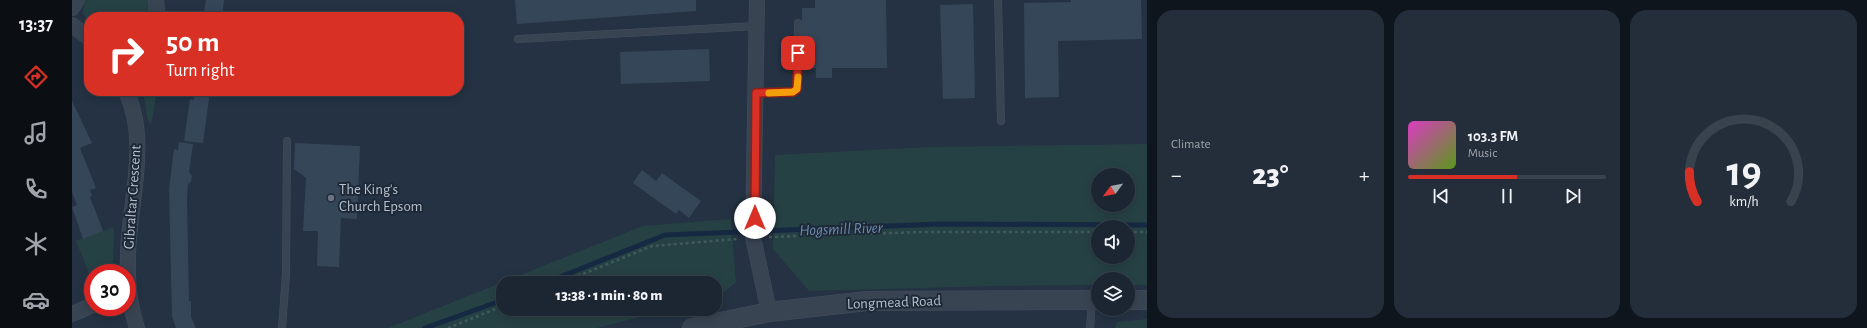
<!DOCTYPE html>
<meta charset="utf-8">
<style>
:root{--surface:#1b2632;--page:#242e3a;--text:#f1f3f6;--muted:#a0a5ac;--line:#39434d;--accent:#d93025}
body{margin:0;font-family:"Alegreya Sans",sans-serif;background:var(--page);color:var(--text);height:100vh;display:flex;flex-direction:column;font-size:15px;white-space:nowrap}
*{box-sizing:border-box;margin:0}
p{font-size:13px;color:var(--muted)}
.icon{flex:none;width:22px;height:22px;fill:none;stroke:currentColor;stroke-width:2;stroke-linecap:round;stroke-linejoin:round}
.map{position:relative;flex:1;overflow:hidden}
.drawer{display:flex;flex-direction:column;gap:10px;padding:10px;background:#0f151c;width:720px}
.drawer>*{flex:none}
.banner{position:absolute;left:12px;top:12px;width:380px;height:84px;border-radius:16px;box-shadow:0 2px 10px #0003,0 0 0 1px var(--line);background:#d93025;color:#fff;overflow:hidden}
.needle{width:26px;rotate:238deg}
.fabs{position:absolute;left:1019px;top:168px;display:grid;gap:8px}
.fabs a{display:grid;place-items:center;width:44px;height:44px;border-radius:50%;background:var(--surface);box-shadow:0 2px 10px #0003,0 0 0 1px var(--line);font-size:20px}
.speed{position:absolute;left:12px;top:264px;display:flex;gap:8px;font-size:20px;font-weight:700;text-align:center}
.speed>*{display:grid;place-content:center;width:52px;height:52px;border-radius:50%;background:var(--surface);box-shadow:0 2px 10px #0003,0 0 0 1px var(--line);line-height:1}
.speed .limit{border:6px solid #d22;background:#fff;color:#111}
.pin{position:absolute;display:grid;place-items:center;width:34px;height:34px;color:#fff;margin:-17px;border-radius:8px;box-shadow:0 2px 6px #0006}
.me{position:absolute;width:44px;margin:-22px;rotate:0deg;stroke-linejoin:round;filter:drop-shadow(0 0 3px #0008)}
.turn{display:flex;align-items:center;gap:14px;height:84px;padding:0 16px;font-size:18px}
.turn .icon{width:52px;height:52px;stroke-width:2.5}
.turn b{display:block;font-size:28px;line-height:34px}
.big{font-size:30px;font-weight:800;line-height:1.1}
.drawer .widget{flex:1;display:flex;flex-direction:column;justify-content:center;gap:6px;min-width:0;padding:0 14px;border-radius:16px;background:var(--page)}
.drawer .dial{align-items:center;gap:0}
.dial svg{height:104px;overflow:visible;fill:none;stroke:var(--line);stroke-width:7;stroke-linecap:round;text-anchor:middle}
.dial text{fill:var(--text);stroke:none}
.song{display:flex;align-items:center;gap:12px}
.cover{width:48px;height:48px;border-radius:6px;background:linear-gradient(135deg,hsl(310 70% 55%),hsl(90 70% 35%))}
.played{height:4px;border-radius:2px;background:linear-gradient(90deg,var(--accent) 55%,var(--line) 55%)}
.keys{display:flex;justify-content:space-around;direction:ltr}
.heat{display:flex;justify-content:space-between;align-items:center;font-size:22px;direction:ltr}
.drawer .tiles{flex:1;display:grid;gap:10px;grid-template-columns:repeat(3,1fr)}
.trip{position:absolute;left:424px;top:276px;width:226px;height:40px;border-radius:16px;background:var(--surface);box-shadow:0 2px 10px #0003,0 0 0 1px var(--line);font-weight:800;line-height:40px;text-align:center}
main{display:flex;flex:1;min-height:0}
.tabs{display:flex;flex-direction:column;width:72px;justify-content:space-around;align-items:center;background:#0b0f14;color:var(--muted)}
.tabs .icon{width:28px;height:28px}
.tabs .on{color:var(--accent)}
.tabs b{font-size:18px;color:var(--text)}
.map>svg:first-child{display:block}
</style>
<main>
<nav class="tabs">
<b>13:37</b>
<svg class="icon on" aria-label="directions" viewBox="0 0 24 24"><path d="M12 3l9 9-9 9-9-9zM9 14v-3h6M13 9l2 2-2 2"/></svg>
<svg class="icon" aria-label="music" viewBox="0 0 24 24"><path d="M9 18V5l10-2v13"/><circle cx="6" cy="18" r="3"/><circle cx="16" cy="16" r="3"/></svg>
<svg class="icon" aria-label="phone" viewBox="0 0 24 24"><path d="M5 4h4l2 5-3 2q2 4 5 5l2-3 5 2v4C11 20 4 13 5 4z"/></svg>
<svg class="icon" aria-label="climate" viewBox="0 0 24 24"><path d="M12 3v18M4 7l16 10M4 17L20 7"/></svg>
<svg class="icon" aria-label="car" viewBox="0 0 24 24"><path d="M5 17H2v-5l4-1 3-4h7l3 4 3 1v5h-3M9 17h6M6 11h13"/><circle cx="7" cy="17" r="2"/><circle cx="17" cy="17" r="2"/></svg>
</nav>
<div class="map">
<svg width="1075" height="328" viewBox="0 0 1075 328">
<rect width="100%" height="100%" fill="#243243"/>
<path fill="#264144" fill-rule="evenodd" d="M 13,0 L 79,0 L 76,17 L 17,17 L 17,27 L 11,13 Z
M 71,91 L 85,91 L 79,125 L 75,117 Z
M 1075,144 L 1075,285 L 1056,285 L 1056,279 L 1026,279 L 1026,285 L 923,286 L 737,291 L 701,249 L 703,155 L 857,147 ZM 1026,175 L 1056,175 L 1056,205 L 1026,205 ZM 1026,227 L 1056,227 L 1056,257 L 1026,257 Z
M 659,219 L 664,282 L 646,297 L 643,298 L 643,283 L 431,283 L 431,309 L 600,309 L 525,328 L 316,328 L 571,226 Z
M 42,227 L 41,273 L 21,273 L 21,283 L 4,241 Z
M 1075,319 L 1075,328 L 1043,328 L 1045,322 Z"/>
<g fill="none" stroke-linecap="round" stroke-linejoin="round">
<path stroke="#162942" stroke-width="5" d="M 473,283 L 593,235 L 868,224 L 1075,225
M 353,328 L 431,300"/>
</g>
<path fill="#364659" d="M 134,0 L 152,0 L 150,17 L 131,17 Z
M 443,0 L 624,0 L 624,11 L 445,24 Z
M 743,0 L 814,0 L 815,68 L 760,68 L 760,78 L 744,78 L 744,68 L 730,68 L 730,8 L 743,8 Z
M 999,0 L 1069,0 L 1070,39 L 986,41 L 987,97 L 953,98 L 952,3 L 999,2 Z
M 901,4 L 903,98 L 871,99 L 868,5 Z
M 637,49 L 638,81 L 549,84 L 548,52 Z
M 123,91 L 138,91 L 131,143 L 112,141 L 118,99 L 122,100 Z
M 0,101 L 20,143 L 8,148 L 24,188 L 18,190 L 20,196 L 18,197 L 31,231 L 11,239 L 0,207 L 5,205 L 0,192 Z
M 107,142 L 121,144 L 117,172 L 120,176 L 119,182 L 116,184 L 115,197 L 116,253 L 117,301 L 119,301 L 119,317 L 124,328 L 104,328 L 100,316 L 97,190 L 102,149 L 106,150 Z
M 223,143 L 288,146 L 285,219 L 269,218 L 267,267 L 245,266 L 246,231 L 231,231 L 234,178 L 222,169 Z
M 570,170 L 584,181 L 590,173 L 629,201 L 617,218 L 607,210 L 604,214 L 561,183 Z"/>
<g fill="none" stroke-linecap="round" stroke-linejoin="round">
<defs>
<path id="service" d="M 926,0 L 929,121
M 446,39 L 684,26
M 684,93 L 721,92 L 725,89 L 726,23
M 210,328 L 214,274 L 215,141
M 1018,328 L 1020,300"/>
<path id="minor" d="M 685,0 L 681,237 L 697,312
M 0,8 L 5,0
M 83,17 L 85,10 L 84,0
M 0,25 L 17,38
M 54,91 C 78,142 57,202 56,255 C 55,280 57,304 65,328
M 0,314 L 21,305"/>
<path id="tertiary" d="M 1056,300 L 1075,300
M 620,328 L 697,312 L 795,301 L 1026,300"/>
</defs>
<use href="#service" stroke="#434d5c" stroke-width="8"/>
<use href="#minor" stroke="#434d5c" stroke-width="16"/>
<use href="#tertiary" stroke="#434d5c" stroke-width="20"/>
<path stroke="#405a5c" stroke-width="2.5" stroke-dasharray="3 3" stroke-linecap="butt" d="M 1056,232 L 1075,232
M 697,237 L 851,232 L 1026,232
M 489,283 L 580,246 L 666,239
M 376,328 L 431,306"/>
<use href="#service" stroke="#394453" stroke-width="7"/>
<use href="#minor" stroke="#394453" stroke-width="15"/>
<use href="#tertiary" stroke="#394453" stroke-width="19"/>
</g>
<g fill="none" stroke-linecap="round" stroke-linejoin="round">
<defs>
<path id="route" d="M 683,218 L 684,93 L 721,92 L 725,89 L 726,53"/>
</defs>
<use href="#route" stroke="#8d1f18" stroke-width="10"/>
<use href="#route" stroke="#d93025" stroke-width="7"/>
<path stroke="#f59e0b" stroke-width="7" d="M 697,93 L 721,92 L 725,89 L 726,77"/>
</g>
<circle fill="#6b7280" stroke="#1e2938" stroke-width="1.5" cx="259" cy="198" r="4"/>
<g text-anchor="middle" stroke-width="4" stroke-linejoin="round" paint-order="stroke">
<g font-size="15" fill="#b6bfcc" stroke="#1e2938" text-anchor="start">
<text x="267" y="194">The King's<tspan x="267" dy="17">Church Epsom</tspan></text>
</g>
<g font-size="15" fill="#b6bfcc" stroke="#1e2938">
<text transform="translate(60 197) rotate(-86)" y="5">Gibraltar Crescent</text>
<text transform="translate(822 302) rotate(-2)" y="5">Longmead Road</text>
</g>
<g font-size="16" font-style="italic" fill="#6d8aad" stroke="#1e2938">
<text transform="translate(769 228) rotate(-2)" y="6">Hogsmill River</text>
</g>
</g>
</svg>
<div class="fabs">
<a><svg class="needle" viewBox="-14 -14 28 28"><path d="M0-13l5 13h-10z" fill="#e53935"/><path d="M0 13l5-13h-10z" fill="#a0a5ac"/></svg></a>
<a><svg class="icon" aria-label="sound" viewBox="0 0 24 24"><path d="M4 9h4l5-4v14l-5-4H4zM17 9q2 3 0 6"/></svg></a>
<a><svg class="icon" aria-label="layers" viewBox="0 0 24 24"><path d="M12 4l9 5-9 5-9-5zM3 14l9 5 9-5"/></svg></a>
</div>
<div class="speed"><div class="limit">30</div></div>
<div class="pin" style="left:726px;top:53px;background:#d93025"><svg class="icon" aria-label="arrive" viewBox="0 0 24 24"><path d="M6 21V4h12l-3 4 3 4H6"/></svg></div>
<svg class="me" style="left:683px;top:218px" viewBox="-20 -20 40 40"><circle r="19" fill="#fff"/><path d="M0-13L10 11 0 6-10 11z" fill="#d93025"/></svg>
<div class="trip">13:38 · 1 min · 80 m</div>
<div class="banner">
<div class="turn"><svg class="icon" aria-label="right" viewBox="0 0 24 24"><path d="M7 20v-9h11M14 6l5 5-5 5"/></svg><div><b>50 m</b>Turn right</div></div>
</div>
</div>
<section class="drawer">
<div class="tiles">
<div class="widget"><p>Climate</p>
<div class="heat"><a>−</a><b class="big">23°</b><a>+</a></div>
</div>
<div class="widget">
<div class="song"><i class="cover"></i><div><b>103.3 FM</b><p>Music</p></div></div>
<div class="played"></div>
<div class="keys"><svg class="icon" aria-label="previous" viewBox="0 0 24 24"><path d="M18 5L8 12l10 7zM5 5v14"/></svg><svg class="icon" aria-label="pause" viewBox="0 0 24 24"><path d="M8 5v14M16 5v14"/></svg><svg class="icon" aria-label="next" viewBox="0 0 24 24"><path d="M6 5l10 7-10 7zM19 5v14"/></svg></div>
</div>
<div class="widget dial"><svg viewBox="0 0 100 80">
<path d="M14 69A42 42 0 1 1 86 69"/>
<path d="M14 69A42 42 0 0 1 8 46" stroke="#d93025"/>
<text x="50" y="56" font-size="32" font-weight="700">19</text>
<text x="50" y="72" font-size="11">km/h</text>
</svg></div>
</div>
</section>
</main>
